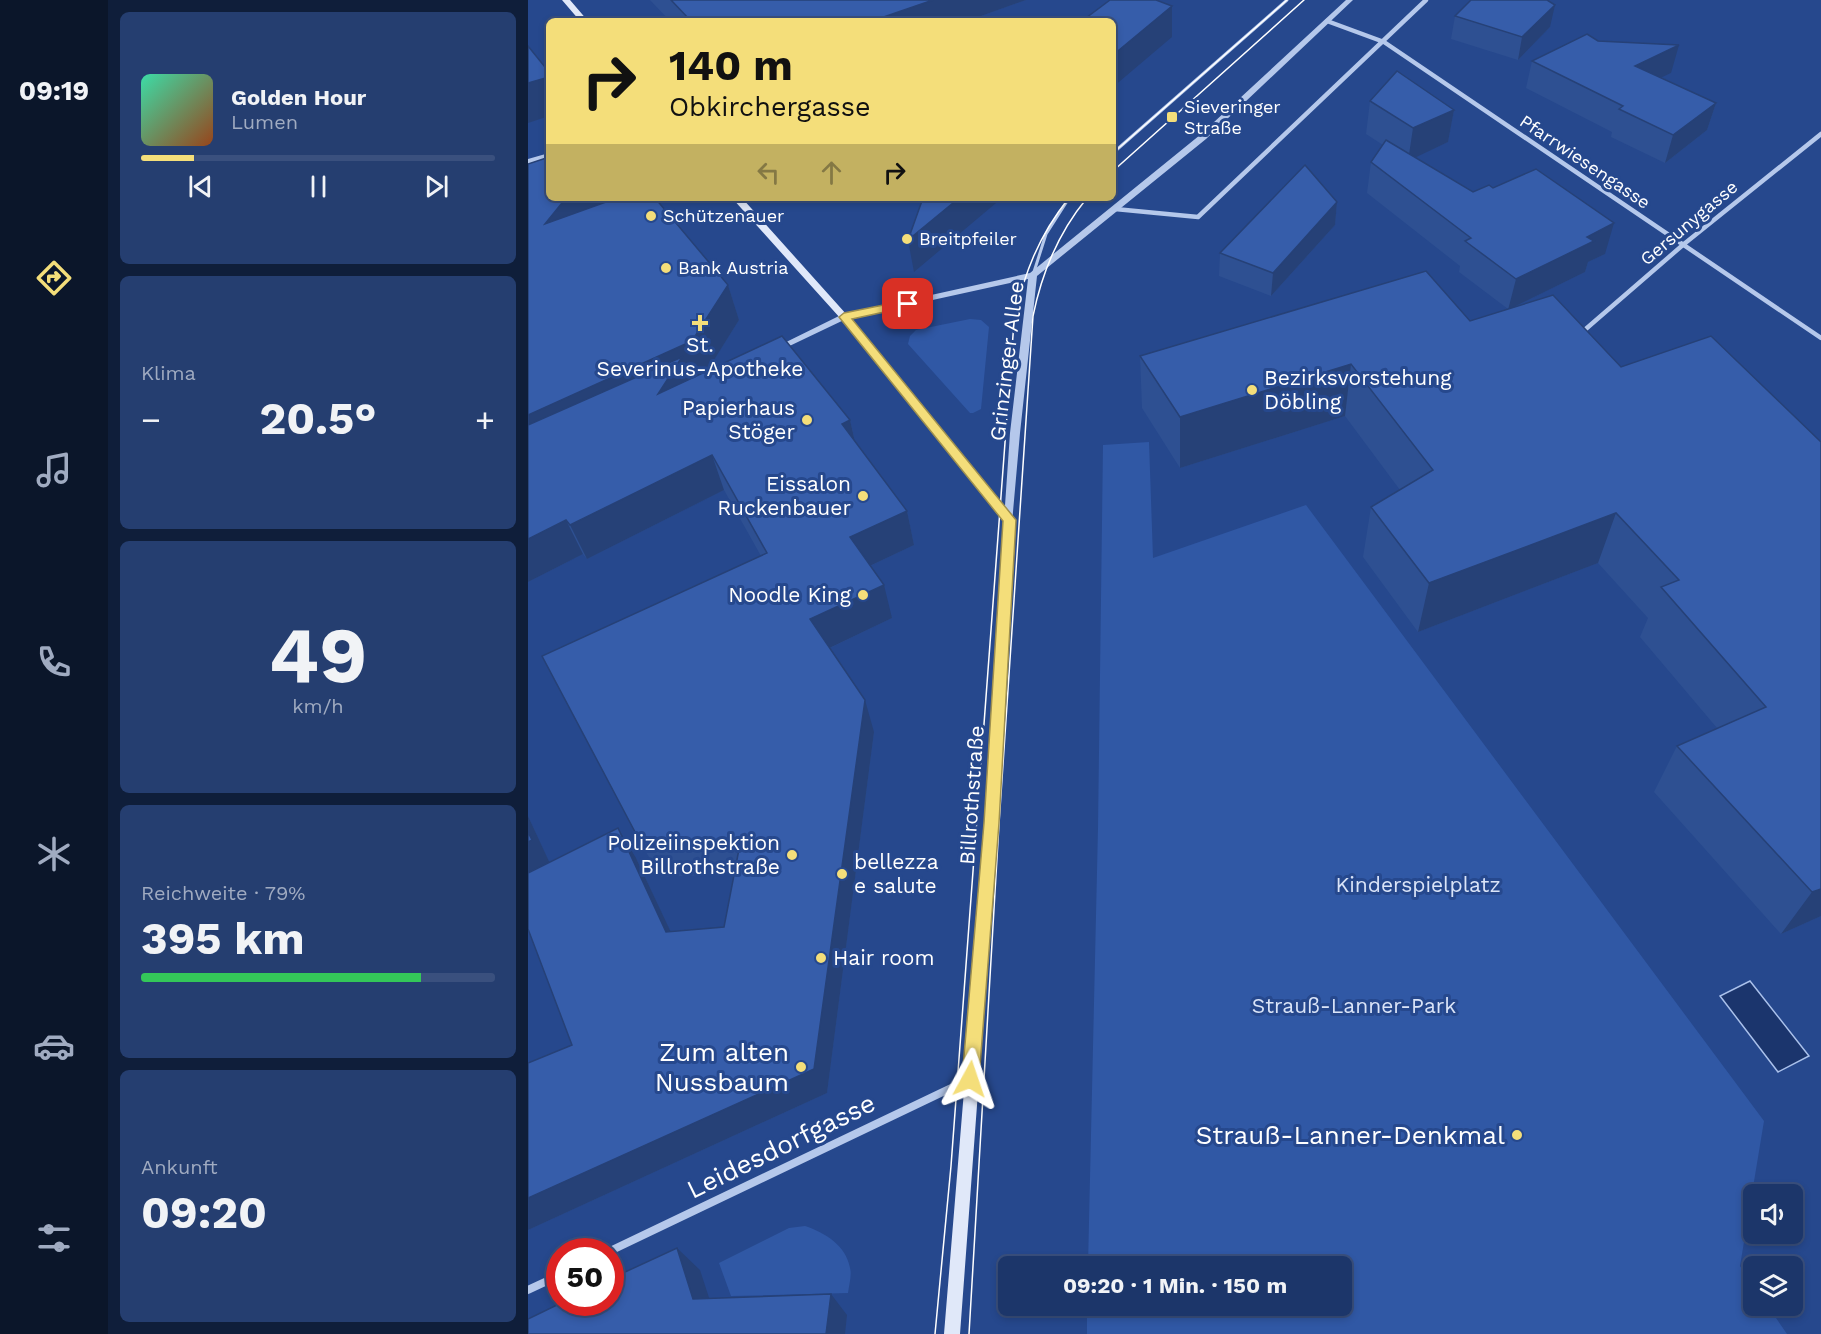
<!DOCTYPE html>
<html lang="de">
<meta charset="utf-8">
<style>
:root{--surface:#1c366a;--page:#253e70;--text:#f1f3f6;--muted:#a0abc1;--line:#3a507e;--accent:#f4de7a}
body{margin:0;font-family:"Work Sans",sans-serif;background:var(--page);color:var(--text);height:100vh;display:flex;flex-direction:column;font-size:22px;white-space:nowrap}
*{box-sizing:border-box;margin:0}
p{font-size:20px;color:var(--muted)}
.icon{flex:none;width:33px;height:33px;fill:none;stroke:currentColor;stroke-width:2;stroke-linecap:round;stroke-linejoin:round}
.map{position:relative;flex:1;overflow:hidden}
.side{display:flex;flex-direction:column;gap:12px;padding:12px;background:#0f1e3a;width:420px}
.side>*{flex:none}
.top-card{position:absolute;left:18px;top:18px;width:570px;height:183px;border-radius:9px;box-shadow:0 3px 9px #0003,0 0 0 2px var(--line);background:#f4de7a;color:#111;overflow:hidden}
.buttons{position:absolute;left:1215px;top:1184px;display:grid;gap:12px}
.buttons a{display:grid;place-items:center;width:60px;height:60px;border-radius:9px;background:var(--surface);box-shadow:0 3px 9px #0003,0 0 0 2px var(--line);font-size:30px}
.speed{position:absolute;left:18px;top:1238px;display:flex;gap:12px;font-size:30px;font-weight:700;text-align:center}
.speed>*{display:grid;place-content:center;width:78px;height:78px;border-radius:50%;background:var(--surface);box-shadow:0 3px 9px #0003,0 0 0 2px var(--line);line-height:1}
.speed .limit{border:9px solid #d22;background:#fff;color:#111}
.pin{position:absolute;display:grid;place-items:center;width:51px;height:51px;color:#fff;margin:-26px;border-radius:12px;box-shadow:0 3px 9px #0006}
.me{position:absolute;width:66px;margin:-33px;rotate:5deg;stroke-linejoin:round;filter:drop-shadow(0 0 4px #0008)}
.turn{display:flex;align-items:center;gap:21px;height:126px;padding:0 24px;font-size:27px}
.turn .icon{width:78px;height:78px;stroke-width:2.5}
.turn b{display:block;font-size:42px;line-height:51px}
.lanes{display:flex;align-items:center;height:57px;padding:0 24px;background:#0003;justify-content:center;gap:30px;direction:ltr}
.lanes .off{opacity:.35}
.big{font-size:45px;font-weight:700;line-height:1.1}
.side .tile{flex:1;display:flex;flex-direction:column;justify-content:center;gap:9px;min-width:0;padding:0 21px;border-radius:9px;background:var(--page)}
.side .dial{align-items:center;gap:0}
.dial b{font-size:78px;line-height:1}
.song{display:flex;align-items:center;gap:18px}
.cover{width:72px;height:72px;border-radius:9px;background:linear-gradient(135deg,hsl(160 70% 55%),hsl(20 70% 35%))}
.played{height:6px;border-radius:3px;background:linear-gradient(90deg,var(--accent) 15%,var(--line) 15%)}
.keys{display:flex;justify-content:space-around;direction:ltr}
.heat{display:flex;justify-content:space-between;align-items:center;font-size:33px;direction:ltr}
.charge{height:9px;border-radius:4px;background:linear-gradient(90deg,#34c759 79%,var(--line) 0)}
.trip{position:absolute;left:470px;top:1256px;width:354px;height:60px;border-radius:9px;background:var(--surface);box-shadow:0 3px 9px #0003,0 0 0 2px var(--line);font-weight:700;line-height:60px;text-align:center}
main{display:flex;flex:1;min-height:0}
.tab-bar{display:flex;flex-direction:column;width:108px;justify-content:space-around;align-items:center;background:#0b162a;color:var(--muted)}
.tab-bar .icon{width:42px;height:42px}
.tab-bar .selected{color:var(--accent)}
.tab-bar b{font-size:27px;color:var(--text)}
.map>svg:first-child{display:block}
</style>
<main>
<nav class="tab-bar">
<b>09:19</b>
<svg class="icon selected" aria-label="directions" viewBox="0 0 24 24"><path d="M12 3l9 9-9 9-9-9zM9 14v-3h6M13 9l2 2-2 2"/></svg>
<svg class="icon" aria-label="music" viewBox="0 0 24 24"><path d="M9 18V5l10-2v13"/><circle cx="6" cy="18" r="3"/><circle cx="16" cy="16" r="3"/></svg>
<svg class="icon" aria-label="phone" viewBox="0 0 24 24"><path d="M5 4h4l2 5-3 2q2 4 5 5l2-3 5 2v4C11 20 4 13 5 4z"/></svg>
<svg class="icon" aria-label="climate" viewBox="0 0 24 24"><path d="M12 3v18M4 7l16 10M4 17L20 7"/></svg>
<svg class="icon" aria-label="car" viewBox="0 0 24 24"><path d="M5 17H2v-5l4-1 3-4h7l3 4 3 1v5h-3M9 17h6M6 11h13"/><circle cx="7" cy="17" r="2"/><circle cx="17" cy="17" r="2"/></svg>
<svg class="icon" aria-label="filters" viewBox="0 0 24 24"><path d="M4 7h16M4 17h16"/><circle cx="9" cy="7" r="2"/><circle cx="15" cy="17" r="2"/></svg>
</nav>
<section class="side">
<div class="tile">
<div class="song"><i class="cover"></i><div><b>Golden Hour</b><p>Lumen</p></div></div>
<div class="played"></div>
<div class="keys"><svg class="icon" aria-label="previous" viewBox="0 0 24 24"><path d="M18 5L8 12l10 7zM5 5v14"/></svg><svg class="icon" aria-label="pause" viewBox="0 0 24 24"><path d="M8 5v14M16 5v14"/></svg><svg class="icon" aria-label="next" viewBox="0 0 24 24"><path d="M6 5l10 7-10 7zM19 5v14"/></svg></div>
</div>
<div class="tile"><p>Klima</p>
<div class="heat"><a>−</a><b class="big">20.5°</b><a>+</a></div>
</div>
<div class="tile dial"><b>49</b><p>km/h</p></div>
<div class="tile"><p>Reichweite · 79%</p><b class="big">395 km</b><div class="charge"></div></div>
<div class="tile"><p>Ankunft</p><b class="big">09:20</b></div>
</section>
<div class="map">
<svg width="1293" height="1334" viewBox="0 0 1293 1334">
<rect width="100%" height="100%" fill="#26488d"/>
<path fill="#3058a5" d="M 442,319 L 453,320 L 461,327 L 453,409 L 445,413 L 442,413 L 380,344 L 382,336 L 388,330 Z
M 621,442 L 625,558 L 778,505 L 1236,1121 L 1212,1266 L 1225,1286 L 1226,1305 L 1239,1305 L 1259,1334 L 559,1334 L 559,1305 L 813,1305 L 813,1266 L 560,1266 L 570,828 L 575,445 Z
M 277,1226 C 297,1233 318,1245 322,1268 C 324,1275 321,1285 320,1293 L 203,1296 L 191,1263 L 261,1228 Z"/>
<path fill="#1b356d" stroke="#aac1eb" stroke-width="1.5" d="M 1222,981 L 1281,1056 L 1250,1072 L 1192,996 Z"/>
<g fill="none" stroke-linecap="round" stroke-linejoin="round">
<path stroke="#b5c8eb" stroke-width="3" d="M 585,153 L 759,0
M 505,275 L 518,234 L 541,198"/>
<path stroke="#b5c8eb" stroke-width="4.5" d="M 799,21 L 856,42 L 1293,338
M 587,209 L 670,217 L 898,0
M 1052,334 L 1156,244 L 1293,134"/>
<path stroke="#b5c8eb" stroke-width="8" d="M 82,1251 L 442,1079
M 0,1290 L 32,1275"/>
<path fill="#b5c8eb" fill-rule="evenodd" d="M 818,0 L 825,0 L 678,139 L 509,276 L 492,433 L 484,523 L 478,523 L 476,520 L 482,433 L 500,279 L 318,319 L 251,351 L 248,352 L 244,349 L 313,315 L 502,273 L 672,135 Z
M 21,153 L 21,158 L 0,164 L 0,159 Z"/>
<path fill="#e0e8f9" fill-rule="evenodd" d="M 34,0 L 42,0 L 60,21 L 52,21 Z
M 204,198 L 214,198 L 319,315 L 487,520 L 470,823 L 432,1334 L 416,1334 L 458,823 L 475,521 L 313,319 Z"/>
<path stroke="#fff" stroke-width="1.5" d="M 585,153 L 759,0
M 585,171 L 776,0
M 407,1334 L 423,1166 L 486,322 C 495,275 511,235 541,198
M 441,1334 L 471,824 L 505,316 C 514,272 530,233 559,198"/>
</g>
<path fill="#2e5092" d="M 122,0 L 498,0 L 439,21 L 142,21 Z
M 927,16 L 1022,27 L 990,60 L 923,39 Z
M 1070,41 L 1143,73 L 1133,77 L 1188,103 L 1179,130 L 1137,163 L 1083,137 L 1084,132 L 998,88 L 1004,61 Z
M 842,101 L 926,110 L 920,142 L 887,157 L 945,192 L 965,188 L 1077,254 L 1060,262 L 1057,272 L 984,308 L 1093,367 L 1293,442 L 1293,916 L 1253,934 L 1126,792 L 1149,746 L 1189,728 L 1112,637 L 1120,618 L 1070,563 L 890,632 L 835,557 L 843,507 L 872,490 L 817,416 L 652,468 L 614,408 L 612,356 L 942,321 L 980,309 L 931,272 L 932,266 L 839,193 L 843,162 L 855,145 L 838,134 Z
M 0,164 L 79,198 L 75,203 L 200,285 L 211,320 L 179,371 L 322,420 L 327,441 L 379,511 L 386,545 L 342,566 L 364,618 L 302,648 L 346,732 L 299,1093 L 0,1230 L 0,1063 L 44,1045 L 0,929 L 0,816 L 21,862 L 108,858 L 142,931 L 196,927 L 206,874 L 133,877 L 115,847 L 233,556 L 196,490 L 59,559 L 55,554 L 0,582 Z
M 299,198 L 345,198 L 313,199 L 303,203 Z
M 809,202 L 807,225 L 743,296 L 691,276 L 692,253 Z"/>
<path fill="#264177" d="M 405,0 L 498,0 L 439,21 L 344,21 Z
M 1027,5 L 1022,27 L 990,60 L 994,37 Z
M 644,6 L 644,37 L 585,87 L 585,55 Z
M 1151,45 L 1143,73 L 1100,93 L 1107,66 Z
M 21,77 L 21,116 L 0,123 L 0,83 Z
M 1188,103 L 1179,130 L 1137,163 L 1145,135 Z
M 926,110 L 920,142 L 880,161 L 885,128 Z
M 38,198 L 79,198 L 32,260 L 17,224 Z
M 302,198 L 313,198 L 313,199 L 303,203 Z
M 431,198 L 474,198 L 386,272 L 380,240 Z
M 809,202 L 807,225 L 743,296 L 745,273 Z
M 1086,223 L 1077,254 L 1060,262 L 1057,272 L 980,310 L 988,279 L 1059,237 Z
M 200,285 L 211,320 L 176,376 L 0,458 L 0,415 Z
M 823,364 L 817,416 L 652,468 L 652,417 Z
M 322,420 L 330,455 L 314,424 Z
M 184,455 L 196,490 L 59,559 L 42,525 Z
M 379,511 L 386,545 L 331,571 L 322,537 Z
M 1088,513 L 1070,563 L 890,632 L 901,583 Z
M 38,520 L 55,554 L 0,582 L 0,539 Z
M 356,585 L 364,618 L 293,652 L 282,619 Z
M 337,700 L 346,732 L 299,1093 L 0,1230 L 0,1198 L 286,1069 Z
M 0,816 L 25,870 L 0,882 Z
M 90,828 L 108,858 L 156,960 L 138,932 Z
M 1293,889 L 1293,916 L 1253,934 L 1284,892 Z
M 149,1248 L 172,1270 L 188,1319 L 165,1299 Z
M 303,1294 L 319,1315 L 317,1334 L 298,1334 Z"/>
<path fill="#365daa" stroke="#264177" stroke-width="1.5" d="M 143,0 L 405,0 L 344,21 L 163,21 Z
M 582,0 L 628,0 L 644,6 L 585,55 L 585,21 L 554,21 Z
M 943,0 L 1019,0 L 1027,5 L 994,37 L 927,16 Z
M 1059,34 L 1070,41 L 1151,45 L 1107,66 L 1188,103 L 1145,135 L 1091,109 L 1095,106 L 1004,61 Z
M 0,46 L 21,72 L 21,77 L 0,83 Z
M 869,71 L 926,110 L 885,128 L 842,101 Z
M 858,140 L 945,192 L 961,185 L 965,188 L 1008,169 L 1086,223 L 1059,237 L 1066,241 L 988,279 L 937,241 L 943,238 L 843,162 Z
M 21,157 L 21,198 L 38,198 L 17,224 L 89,198 L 127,198 L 200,285 L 164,341 L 0,415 L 0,164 Z
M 777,165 L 809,202 L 745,273 L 692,253 Z
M 395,198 L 431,198 L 380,240 Z
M 898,271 L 942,321 L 1025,295 L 1093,367 L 1183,336 L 1293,442 L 1293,889 L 1284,892 L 1149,746 L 1238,707 L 1133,587 L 1151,580 L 1088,513 L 901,583 L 843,507 L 905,470 L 823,364 L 652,417 L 612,356 Z
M 254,336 L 322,420 L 314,424 L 379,511 L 322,537 L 356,585 L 282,619 L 337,700 L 286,1069 L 0,1198 L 0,1063 L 44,1045 L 0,929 L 0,873 L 90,828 L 138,932 L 196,927 L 212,844 L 115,847 L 14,656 L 239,553 L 184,455 L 42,525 L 38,520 L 0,539 L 0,425 L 154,357 L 130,394 Z
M 0,832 L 4,840 L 0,842 Z
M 149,1248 L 165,1299 L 303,1294 L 298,1334 L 0,1334 L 0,1319 L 35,1302 L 82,1302 L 82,1279 Z"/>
<path fill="#f4de7a" stroke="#9f904f" stroke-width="1.5" d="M 380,300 L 385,304 L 384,306 L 324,319 L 488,520 L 471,823 L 451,1079 L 448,1085 L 442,1087 L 437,1085 L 434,1079 L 456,823 L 475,521 L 311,317 L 316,313 Z"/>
<g fill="#f4de7a" stroke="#26488d" stroke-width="2">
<rect x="638" y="111" width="12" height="12" rx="3"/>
<circle cx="123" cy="216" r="6"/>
<circle cx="379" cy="239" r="6"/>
<circle cx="138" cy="268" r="6"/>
<path d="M169 314h6v6h6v6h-6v6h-6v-6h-6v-6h6z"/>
<circle cx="724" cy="390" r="6"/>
<circle cx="279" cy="420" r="6"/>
<circle cx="335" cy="496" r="6"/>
<circle cx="335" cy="595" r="6"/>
<circle cx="264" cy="855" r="6"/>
<circle cx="314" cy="874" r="6"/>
<circle cx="293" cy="958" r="6"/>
<circle cx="273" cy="1067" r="6"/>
<circle cx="989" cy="1135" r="6"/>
</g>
<g text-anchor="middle" stroke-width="6" stroke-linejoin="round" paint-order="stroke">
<g font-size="18" fill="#fff" stroke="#26488d" text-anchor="start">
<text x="656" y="113">Sieveringer<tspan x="656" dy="21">Straße</tspan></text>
<text x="135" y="222">Schützenauer</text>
<text x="391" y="245">Breitpfeiler</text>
<text x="150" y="274">Bank Austria</text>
</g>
<g font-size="18" fill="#fff" stroke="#26488d">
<text transform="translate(1057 162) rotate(34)" y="6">Pfarrwiesengasse</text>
<text transform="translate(1161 223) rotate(-40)" y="6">Gersunygasse</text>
</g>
<g font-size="21" fill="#fff" stroke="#26488d" text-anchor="end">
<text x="172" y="352" text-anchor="middle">St.<tspan x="172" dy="24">Severinus-Apotheke</tspan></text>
<text x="736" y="385" text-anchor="start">Bezirksvorstehung<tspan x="736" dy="24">Döbling</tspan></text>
<text x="267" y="415">Papierhaus<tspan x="267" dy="24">Stöger</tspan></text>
<text x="323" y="491">Eissalon<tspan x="323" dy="24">Ruckenbauer</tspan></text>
<text x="323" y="602">Noodle King</text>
<text x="252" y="850">Polizeiinspektion<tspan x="252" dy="24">Billrothstraße</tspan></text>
<text x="326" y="869" text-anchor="start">bellezza<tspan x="326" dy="24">e salute</tspan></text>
<text x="305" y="965" text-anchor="start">Hair room</text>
</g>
<g font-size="21" fill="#fff" stroke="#26488d">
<text transform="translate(479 361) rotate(-83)" y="7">Grinzinger Allee</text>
<text transform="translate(444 795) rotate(-86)" y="7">Billrothstraße</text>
</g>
<g font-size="21" fill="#dae4f8" stroke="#26488d">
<text x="890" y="892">Kinderspielplatz</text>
<text x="826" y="1013">Strauß-Lanner-Park</text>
</g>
<g font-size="26" fill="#fff" stroke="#26488d" text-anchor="end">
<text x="261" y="1061">Zum alten<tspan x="261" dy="30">Nussbaum</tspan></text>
<text x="977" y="1144">Strauß-Lanner-Denkmal</text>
</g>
<g font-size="26" fill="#fff" stroke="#26488d">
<text transform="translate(253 1146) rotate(-26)" y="9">Leidesdorfgasse</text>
</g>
</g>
</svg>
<div class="buttons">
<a><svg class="icon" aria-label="sound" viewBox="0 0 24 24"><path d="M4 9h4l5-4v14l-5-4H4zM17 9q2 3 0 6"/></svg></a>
<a><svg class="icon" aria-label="layers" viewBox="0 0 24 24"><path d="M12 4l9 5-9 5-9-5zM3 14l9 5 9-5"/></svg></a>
</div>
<div class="speed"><div class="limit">50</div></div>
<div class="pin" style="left:380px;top:304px;background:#d93025"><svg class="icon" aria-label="arrive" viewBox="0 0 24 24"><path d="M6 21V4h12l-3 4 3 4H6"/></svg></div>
<svg class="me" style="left:442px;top:1079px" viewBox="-20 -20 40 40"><path d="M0-17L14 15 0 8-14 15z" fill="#f4de7a" stroke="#fff" stroke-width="4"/></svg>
<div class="trip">09:20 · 1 Min. · 150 m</div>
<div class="top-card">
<div class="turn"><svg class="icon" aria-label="right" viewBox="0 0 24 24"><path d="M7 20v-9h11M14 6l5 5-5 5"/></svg><div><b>140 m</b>Obkirchergasse</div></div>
<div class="lanes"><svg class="icon off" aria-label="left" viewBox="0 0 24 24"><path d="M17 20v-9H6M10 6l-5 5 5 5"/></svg><svg class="icon off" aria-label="ahead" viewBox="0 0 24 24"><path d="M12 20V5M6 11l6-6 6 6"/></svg><svg class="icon" aria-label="right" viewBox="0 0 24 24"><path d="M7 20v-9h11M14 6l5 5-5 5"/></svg></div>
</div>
</div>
</main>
